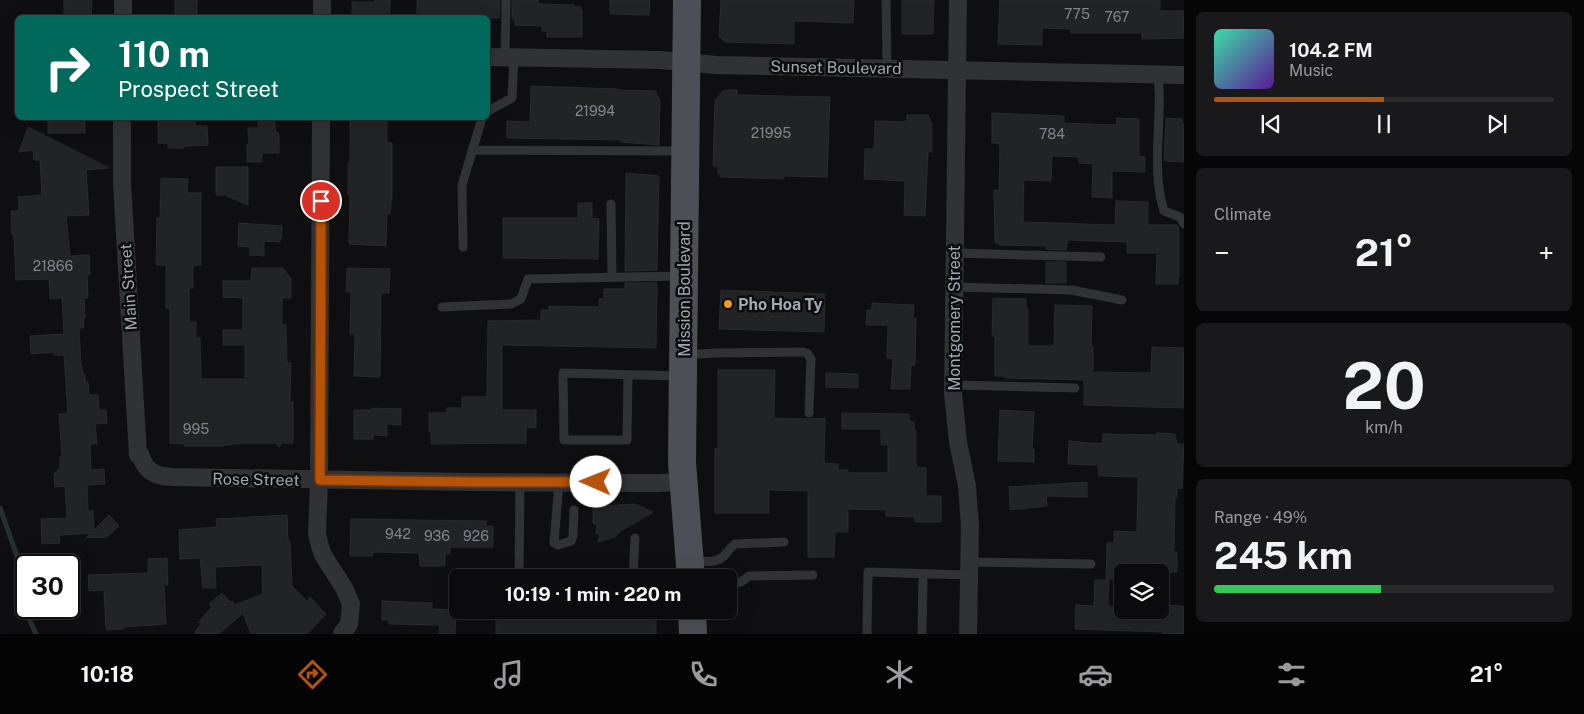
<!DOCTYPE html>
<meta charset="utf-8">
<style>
:root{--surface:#0b0b0d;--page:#19191b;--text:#f1f3f6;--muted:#9a9b9d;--line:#2b2b2e;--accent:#b45309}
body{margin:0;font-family:"Public Sans",sans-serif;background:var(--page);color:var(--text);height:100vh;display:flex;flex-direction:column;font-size:19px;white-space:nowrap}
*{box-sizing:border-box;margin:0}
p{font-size:16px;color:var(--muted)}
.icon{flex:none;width:28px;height:28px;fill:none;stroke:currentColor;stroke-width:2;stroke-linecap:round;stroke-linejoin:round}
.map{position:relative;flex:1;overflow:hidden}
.side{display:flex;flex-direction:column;gap:12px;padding:12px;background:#060607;width:400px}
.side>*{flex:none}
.hud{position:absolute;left:15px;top:15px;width:475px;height:105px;border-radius:8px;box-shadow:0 5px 20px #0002,0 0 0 1px var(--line);background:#00695c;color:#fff;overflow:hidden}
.buttons{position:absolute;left:1114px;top:564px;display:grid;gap:10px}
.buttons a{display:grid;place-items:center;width:55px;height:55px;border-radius:8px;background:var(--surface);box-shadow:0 5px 20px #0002,0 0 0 1px var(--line);font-size:25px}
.speed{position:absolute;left:15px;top:554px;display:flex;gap:10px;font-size:25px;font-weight:700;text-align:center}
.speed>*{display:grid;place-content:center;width:65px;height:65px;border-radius:50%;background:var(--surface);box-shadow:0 5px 20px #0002,0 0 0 1px var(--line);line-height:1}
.speed .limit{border:2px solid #111;border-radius:8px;background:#fff;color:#111}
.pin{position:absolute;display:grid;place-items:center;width:42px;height:42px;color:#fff;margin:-21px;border:2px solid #fff;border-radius:50%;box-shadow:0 1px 5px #0007}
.me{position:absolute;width:55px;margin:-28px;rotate:271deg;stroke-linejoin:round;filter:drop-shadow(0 0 4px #0008)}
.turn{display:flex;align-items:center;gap:18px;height:105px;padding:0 20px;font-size:22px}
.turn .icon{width:65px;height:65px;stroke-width:2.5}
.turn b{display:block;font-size:35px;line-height:42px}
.big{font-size:38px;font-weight:700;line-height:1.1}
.side .widget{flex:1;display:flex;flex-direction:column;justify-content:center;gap:8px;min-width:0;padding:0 18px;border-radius:8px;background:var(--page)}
.side .dial{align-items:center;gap:0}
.dial b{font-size:65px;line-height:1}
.song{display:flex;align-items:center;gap:15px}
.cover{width:60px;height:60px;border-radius:8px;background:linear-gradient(135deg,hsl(160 70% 55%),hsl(270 70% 35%))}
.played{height:5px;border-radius:2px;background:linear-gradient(90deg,var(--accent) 50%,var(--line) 50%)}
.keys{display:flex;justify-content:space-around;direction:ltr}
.heat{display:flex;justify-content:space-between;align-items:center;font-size:28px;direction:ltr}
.charge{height:8px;border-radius:4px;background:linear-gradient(90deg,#34c759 49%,var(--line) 0)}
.trip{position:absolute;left:449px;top:569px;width:288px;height:50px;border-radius:8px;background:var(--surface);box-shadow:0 5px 20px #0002,0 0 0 1px var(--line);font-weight:700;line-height:50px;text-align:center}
.dock{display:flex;height:80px;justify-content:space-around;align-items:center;background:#040405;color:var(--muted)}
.dock .icon{width:35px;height:35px}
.dock .active{color:var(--accent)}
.dock b{font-size:22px;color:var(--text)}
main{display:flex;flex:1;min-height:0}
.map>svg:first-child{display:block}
</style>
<main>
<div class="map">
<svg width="1184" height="634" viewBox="0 0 1184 634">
<rect width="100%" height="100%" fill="#0f0f11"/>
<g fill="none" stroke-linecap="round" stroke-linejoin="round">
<path stroke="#262f34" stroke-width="5" d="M 0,508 L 17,556 L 22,596 L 26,612 L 36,634"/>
</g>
<path fill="#222325" stroke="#292a2d" d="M 64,0 L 92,0 L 91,18 L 64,18 Z
M 175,0 L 197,0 L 197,18 L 175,18 Z
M 375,0 L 390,0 L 390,18 L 352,18 L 352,2 L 375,2 Z
M 417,0 L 500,0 L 499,18 L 417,18 Z
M 512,0 L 538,0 L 538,4 L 574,5 L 574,7 L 581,7 L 581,10 L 582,11 L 582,37 L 547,37 L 547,31 L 542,31 L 542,26 L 515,25 L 515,19 L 512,19 Z
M 610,0 L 650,0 L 649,15 L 610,14 Z
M 721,0 L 854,0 L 853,23 L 794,21 L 794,44 L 725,42 L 719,36 Z
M 902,0 L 934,0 L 933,34 L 902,34 Z
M 1000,0 L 1160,0 L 1160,11 L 1184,11 L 1184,38 L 1142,39 L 1142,33 L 1071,33 L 1071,29 L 1042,28 L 1042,45 L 998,44 Z
M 531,86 L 618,89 L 618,90 L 655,91 L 660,101 L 659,145 L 621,142 L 621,140 L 507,138 L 507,121 L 530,122 Z
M 724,90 L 737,90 L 737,95 L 830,97 L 827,177 L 784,176 L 784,179 L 720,177 L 720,173 L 718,173 L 718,166 L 713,166 L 715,100 Z
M 992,113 L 1064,116 L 1064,123 L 1116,125 L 1117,118 L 1139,119 L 1139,156 L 1145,157 L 1145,172 L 1112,171 L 1112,198 L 1092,197 L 1093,164 L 1079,163 L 1079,157 L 1052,156 L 1051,181 L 1024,180 L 1023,222 L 1115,225 L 1116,201 L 1148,202 L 1148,225 L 1177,225 L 1179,228 L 1179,277 L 1178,277 L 1178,284 L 1156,284 L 1157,253 L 1127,253 L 1127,242 L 1068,240 L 1068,243 L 1067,243 L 1066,250 L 1046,249 L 1046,246 L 999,245 L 999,243 L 995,243 L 994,190 L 999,191 L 1000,150 L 999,143 L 992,143 Z
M 907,115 L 928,115 L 932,125 L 932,152 L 928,152 L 925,216 L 904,215 L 905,181 L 864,179 L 865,149 L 874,149 L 875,121 L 904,122 L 907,120 Z
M 48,118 L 85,118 L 85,133 L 48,133 Z
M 158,118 L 193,118 L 193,119 L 195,119 L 195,126 L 207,126 L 208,145 L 184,146 L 184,148 L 168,148 L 168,143 L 158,143 Z
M 258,118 L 274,118 L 276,133 L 278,133 L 279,137 L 279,153 L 262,153 L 262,162 L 247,162 L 247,145 L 249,145 L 248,128 L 258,128 Z
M 350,118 L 387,118 L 387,143 L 392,143 L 392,196 L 390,214 L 387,213 L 386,246 L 349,244 L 350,195 L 348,195 L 348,163 L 350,163 Z
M 1166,118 L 1182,119 L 1182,124 L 1184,124 L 1184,162 L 1164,161 Z
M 28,127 L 109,168 L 86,170 L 89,215 L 66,216 L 70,256 L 89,255 L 90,275 L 87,275 L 88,298 L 84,298 L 85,318 L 83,318 L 84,328 L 79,328 L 81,366 L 82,366 L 83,374 L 85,374 L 85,382 L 88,382 L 89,395 L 98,395 L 99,410 L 106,410 L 107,423 L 95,424 L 97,444 L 90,444 L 91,470 L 104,469 L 105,484 L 87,485 L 88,511 L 93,511 L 94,530 L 109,515 L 119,526 L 107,537 L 86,538 L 91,533 L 59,535 L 60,543 L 42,544 L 41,519 L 67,518 L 65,486 L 55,487 L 54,474 L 60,468 L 60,457 L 62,457 L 59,414 L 68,413 L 64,355 L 54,355 L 54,352 L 31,354 L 30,336 L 64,334 L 62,298 L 50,299 L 49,279 L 16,280 L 14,235 L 12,235 L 11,211 L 19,211 L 18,197 L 42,195 L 40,160 L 34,160 L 33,150 L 19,152 Z
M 216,167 L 248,167 L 248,205 L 225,195 L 216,195 Z
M 626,173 L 659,176 L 657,270 L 625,271 Z
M 161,178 L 188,179 L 187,193 L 201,193 L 201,265 L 193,265 L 193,288 L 189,288 L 189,322 L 196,322 L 196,338 L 200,338 L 201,379 L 245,379 L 245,345 L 223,345 L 223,330 L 243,330 L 243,298 L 223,297 L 223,281 L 251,281 L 252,268 L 283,268 L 291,279 L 291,298 L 282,298 L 282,325 L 286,325 L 287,363 L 291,363 L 290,402 L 293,402 L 293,443 L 283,443 L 279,447 L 276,443 L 242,443 L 221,446 L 184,446 L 184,444 L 170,443 L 170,308 L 166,308 L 166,265 L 156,265 L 157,218 L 160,218 Z
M 578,203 L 592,203 L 592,218 L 599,219 L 598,259 L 503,258 L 503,218 L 578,218 Z
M 239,223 L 282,226 L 281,239 L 280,239 L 280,242 L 264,241 L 264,256 L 250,255 L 250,247 L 238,246 Z
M 1046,262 L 1066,262 L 1066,283 L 1046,283 Z
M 347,268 L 390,269 L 389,293 L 381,293 L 380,377 L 354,376 L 355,334 L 350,334 L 351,292 L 346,292 Z
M 625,283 L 657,283 L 656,348 L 502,345 L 502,410 L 536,410 L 536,428 L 526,427 L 526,443 L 431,444 L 431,432 L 429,432 L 429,413 L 447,413 L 447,408 L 462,408 L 462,397 L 487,397 L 488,321 L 541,320 L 541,310 L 549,310 L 549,306 L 599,307 L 599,299 L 604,299 L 604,289 L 625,289 Z
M 721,290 L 825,294 L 824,332 L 719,329 Z
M 993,298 L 1026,299 L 1026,309 L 1028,309 L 1028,346 L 1054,346 L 1055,305 L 1092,306 L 1091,347 L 1093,347 L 1093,372 L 1151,373 L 1152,347 L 1184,348 L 1184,408 L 1084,405 L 1084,380 L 1005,378 L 1005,376 L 995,376 L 995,336 L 992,336 Z
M 872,303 L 914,305 L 913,318 L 916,318 L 915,365 L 911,365 L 910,389 L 891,389 L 893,359 L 887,358 L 888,325 L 866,325 L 867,310 L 872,310 Z
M 718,370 L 775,370 L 774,418 L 809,419 L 825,418 L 824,463 L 838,464 L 838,470 L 848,470 L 848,473 L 888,473 L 888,445 L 881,445 L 881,429 L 842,429 L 842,413 L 909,414 L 909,421 L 914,422 L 914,431 L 916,431 L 916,467 L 926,468 L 926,496 L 941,496 L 941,522 L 915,522 L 915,517 L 886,516 L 886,510 L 848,509 L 848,532 L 835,532 L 834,557 L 808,557 L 808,491 L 769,490 L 769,513 L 715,513 L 715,448 L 718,449 Z
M 826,373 L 858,374 L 858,388 L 826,387 Z
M 372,408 L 401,409 L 401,425 L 387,424 L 387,436 L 373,435 L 373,439 L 354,439 L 354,410 L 372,410 Z
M 1000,410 L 1034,412 L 1032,449 L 1034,449 L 1034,462 L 998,461 Z
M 1157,433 L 1175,434 L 1177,444 L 1184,444 L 1182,489 L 1177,488 L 1177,498 L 1175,498 L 1174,552 L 1177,552 L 1177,572 L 1122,572 L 1122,580 L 1106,579 L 1107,543 L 1114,543 L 1114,531 L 1137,532 L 1138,477 L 1099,476 L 1098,465 L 1068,464 L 1069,441 L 1102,444 L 1103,434 L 1157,435 Z
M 1087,482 L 1087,497 L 1046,496 L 1047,506 L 1010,510 L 1009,487 Z
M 593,504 L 618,506 L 618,505 L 635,504 L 653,512 L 619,532 L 615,537 L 598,542 L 600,534 L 596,534 L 597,524 L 593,524 Z
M 287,515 L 288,541 L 290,541 L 292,586 L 307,601 L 310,597 L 326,614 L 307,634 L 251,634 L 243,613 L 219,634 L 194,634 L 202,622 L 198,623 L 212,607 L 209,604 L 222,593 L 230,602 L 232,601 L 235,605 L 263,594 L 262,565 L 215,567 L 216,588 L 203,588 L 200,558 L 180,559 L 179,530 L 217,527 L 216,519 Z
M 351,519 L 486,521 L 486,526 L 493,526 L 493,547 L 450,547 L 450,554 L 445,554 L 445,566 L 420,566 L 419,553 L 373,552 L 373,556 L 350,556 Z
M 167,558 L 168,585 L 164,585 L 166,624 L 123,627 L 123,629 L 106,630 L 104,590 L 89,591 L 88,575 L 148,573 L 148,559 Z
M 1095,580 L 1109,580 L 1108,606 L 1122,607 L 1122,610 L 1160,610 L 1162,605 L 1184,606 L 1184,634 L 1162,634 L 1163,632 L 1075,629 L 1076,605 L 1094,606 Z
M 382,601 L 432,603 L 432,609 L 456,610 L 455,634 L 439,634 L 439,625 L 389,624 L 389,620 L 382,620 Z
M 544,610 L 656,610 L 656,634 L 496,634 L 496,611 L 544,612 Z"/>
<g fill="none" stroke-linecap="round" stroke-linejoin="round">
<path stroke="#303236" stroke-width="9" d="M 886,0 L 887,68
M 505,57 L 506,0
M 1158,74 C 1159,87 1160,100 1159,113 C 1158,146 1154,179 1164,211 L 1180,217 L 1184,224
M 488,111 L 512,98 L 514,57
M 472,150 L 683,151
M 611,204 L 612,277
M 463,247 L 462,185 L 482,118
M 955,253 L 1101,257
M 954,287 L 1071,290 L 1122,300
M 442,307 L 511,304 L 521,299 L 528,279 L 682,276
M 687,355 L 714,353 L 803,352 L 807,353 L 811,359 L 809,413
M 628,375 L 627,440 L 564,440 L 563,373 L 681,376
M 953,385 L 1075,388
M 559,482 L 554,543 L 558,545 L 571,541 L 573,536 L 574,510
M 693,561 C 703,561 716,564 724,556 C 728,551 730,548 735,544 L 784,542
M 969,562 L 1091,564
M 519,578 L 520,482
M 633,578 L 635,538
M 728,586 L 741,582 L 749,576 L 813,575
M 867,634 L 868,572 L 969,575
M 922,634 L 923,574"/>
<path stroke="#303236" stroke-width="18" d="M 958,0 L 953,393 L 958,442 L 967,486 L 970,526 L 968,634
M 123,18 L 123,0
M 322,18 L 322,0
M 488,57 L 660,60 L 717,65 L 1184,75
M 122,118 L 122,183 L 138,455 L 140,454 C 145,471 154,476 172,477 L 473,482 L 657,483 L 683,482
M 321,118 L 319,480 L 317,534 L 320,546 L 323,555 L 344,588 L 351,604 L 349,624 L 342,634"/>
<path stroke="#4c4f55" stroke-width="28" d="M 687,0 L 682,462 L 691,578
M 692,610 L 693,634"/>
</g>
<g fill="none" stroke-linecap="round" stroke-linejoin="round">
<defs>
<path id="route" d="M 321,201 L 320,480 L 473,482 L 596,482"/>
</defs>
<use href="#route" stroke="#753606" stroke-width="12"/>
<use href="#route" stroke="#b45309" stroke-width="9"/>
</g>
<circle fill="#f39725" stroke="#0a0b0c" stroke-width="2" cx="728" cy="304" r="5"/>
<g text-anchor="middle" stroke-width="5" stroke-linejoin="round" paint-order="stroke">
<g font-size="14" fill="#80868e">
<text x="1077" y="19">775</text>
<text x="1117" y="22">767</text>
<text x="595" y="116">21994</text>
<text x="771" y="138">21995</text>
<text x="1052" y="139">784</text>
<text x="53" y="271">21866</text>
<text x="196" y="434">995</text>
<text x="398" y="539">942</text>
<text x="437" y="541">936</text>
<text x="476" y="541">926</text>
</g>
<g font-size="16" fill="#a0a8b2" stroke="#0a0b0c">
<text transform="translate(836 67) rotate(1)" y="6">Sunset Boulevard</text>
<text transform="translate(128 287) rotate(-94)" y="6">Main Street</text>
<text transform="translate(684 289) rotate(-90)" y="6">Mission Boulevard</text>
<text transform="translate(954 318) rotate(-90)" y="6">Montgomery Street</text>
<text transform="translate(256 479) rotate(1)" y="6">Rose Street</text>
</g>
<g font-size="16" font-weight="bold" fill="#a0a8b2" stroke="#0a0b0c" text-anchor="start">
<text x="738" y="310">Pho Hoa Ty</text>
</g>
</g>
</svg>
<div class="buttons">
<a><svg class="icon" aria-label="layers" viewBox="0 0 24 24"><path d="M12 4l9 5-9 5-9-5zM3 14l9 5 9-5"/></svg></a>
</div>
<div class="speed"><div class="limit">30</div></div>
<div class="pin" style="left:321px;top:201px;background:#d93025"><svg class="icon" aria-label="arrive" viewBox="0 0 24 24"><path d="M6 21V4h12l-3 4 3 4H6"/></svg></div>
<svg class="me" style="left:596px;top:482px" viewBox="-20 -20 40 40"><circle r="19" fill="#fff"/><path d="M0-13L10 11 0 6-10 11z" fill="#b45309"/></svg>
<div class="trip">10:19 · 1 min · 220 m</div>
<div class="hud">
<div class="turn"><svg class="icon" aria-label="right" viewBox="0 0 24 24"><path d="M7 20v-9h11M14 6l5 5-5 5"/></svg><div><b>110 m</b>Prospect Street</div></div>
</div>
</div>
<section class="side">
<div class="widget">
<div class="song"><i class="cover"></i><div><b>104.2 FM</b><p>Music</p></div></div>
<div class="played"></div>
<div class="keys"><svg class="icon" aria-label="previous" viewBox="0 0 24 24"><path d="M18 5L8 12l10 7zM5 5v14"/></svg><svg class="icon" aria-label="pause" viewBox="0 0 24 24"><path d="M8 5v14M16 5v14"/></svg><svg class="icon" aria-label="next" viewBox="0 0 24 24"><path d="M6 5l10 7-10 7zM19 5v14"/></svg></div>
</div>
<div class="widget"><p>Climate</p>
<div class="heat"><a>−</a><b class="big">21°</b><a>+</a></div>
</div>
<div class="widget dial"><b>20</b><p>km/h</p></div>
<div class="widget"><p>Range · 49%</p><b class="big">245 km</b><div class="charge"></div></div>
</section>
</main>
<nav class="dock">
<b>10:18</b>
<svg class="icon active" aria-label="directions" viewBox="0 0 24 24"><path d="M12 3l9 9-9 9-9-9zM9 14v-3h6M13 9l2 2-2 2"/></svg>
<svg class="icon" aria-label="music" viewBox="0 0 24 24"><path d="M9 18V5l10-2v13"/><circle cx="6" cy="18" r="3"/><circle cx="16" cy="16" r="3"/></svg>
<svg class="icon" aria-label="phone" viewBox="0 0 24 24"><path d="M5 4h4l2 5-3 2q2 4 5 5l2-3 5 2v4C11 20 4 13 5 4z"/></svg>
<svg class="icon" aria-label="climate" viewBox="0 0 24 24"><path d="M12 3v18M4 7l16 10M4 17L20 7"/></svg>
<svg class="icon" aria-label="car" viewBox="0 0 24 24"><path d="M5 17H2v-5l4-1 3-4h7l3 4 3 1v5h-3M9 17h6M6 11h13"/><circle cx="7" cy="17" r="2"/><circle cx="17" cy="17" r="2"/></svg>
<svg class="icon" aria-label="filters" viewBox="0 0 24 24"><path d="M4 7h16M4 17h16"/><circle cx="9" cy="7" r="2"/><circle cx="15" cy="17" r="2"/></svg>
<b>21°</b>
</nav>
